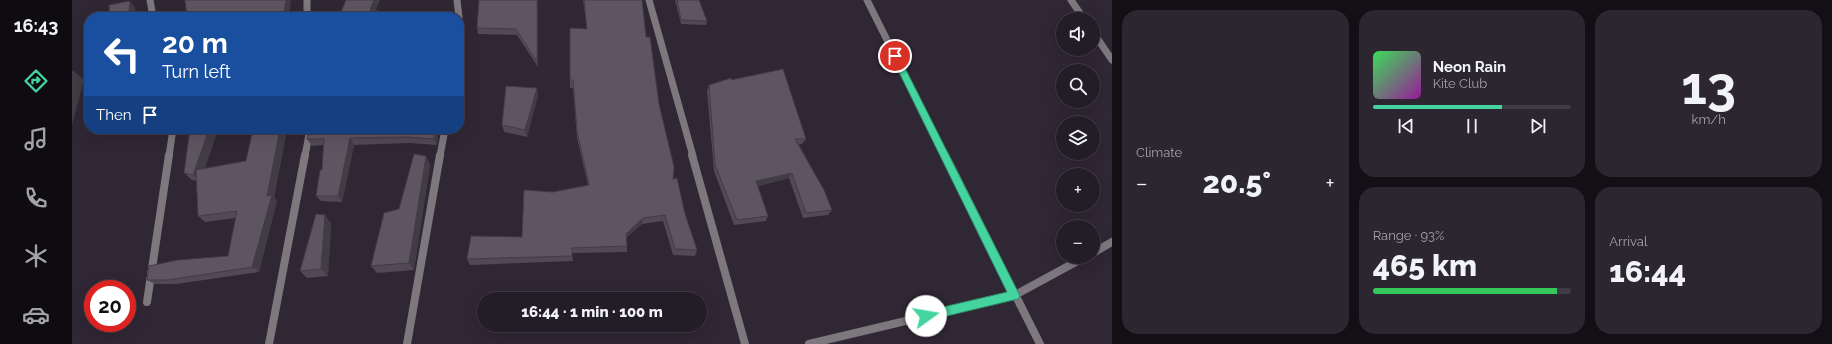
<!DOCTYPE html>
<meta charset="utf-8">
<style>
:root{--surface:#231d27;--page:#2b262f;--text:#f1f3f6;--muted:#a3a2a7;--line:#403b44;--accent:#45d49f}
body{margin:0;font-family:Raleway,sans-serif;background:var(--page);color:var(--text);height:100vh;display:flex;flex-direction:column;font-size:15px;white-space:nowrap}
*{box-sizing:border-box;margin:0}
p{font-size:13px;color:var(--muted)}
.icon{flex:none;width:22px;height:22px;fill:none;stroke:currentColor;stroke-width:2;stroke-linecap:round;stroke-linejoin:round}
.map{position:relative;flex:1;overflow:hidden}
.panel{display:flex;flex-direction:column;gap:10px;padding:10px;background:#131015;width:720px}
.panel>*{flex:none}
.top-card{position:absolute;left:12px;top:12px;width:380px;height:122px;border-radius:16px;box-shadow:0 4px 16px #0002,0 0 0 1px var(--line);background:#1a4fa0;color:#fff;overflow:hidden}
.controls{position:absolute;left:984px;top:12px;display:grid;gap:8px}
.controls a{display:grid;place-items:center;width:44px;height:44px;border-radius:50%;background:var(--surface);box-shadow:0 4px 16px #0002,0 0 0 1px var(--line);font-size:20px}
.speed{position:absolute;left:12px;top:280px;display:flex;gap:8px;font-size:20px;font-weight:700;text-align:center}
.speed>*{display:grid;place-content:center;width:52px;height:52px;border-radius:50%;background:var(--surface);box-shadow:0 4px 16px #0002,0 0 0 1px var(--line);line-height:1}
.speed .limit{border:6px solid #d22;background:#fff;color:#111}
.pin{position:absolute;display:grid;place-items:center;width:34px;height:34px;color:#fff;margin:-17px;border:2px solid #fff;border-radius:50%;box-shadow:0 1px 4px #0007}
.me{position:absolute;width:44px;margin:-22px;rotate:77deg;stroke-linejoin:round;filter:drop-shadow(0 0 3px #0008)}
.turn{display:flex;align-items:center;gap:14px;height:84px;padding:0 12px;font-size:18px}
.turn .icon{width:52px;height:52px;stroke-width:2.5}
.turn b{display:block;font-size:28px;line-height:34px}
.then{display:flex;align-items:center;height:38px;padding:0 12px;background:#0003;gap:8px;font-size:15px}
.big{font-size:30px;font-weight:800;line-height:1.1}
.panel .tile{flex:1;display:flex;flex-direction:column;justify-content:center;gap:6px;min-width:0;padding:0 14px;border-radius:16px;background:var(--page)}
.panel .dial{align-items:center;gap:0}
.dial b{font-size:52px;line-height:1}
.song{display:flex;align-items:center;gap:12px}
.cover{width:48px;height:48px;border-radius:6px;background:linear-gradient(135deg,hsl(130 70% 55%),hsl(300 70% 35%))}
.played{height:4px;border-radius:2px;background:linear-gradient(90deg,var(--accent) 65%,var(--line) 65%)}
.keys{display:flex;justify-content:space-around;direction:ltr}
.heat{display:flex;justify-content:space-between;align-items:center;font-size:22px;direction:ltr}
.charge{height:6px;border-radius:3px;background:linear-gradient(90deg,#34c759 93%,var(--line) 0)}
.panel .tiles{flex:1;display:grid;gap:10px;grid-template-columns:repeat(3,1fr)}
.tile:first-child{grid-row:span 2}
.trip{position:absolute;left:405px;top:292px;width:230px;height:40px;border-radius:20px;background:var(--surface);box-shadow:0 4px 16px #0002,0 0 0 1px var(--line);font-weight:800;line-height:40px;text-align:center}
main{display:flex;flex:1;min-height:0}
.menu{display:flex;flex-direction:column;width:72px;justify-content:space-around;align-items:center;background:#0e0c10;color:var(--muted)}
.menu .icon{width:28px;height:28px}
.menu .selected{color:var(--accent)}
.menu b{font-size:18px;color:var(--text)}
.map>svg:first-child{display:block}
</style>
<main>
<nav class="menu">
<b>16:43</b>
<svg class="icon selected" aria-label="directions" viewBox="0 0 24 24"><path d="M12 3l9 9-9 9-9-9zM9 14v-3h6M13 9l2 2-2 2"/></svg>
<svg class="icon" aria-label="music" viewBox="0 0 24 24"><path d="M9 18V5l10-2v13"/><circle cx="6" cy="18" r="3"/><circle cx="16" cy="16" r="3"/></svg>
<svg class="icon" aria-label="phone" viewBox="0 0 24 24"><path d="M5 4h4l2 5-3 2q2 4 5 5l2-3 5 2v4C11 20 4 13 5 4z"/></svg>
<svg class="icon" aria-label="climate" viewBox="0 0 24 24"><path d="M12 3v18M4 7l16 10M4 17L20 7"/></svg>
<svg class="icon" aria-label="car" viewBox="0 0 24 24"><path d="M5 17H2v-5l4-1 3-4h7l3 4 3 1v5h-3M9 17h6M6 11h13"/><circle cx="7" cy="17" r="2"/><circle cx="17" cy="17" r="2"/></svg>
</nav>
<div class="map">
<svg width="1040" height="344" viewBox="0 0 1040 344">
<rect width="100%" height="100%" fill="#2f2734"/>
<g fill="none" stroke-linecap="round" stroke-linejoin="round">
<path stroke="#7c787e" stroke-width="8" d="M 1021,253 L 1040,242
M 737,344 L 943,295 L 1013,257"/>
<path stroke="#7c787e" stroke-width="7" d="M 78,0 L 81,17
M 235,0 L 235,17
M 385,0 L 387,17
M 577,0 L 621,156
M 795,0 L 873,156
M 999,0 L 1012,19
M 387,19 L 389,35 L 387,46
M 1021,32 L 1040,60
M 97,156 L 101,129
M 233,156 L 238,129
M 368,156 L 373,129"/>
<path stroke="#7c787e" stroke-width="8" d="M 620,155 L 673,344
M 873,155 L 968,344
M 75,302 L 97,155
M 197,344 L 233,155
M 335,344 L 368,155"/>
</g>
<path fill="#514955" d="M 407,0 L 465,0 L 466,6 L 466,67 L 445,35 L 406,34 L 405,28 Z
M 511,0 L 570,0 L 574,37 L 587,104 L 601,179 L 625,250 L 623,256 L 601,255 L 591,221 L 570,224 L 554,238 L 555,246 L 555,252 L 500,253 L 501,261 L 398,265 L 395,259 L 450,237 L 481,192 L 516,185 L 505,138 L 501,88 L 498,88 L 498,80 L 515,29 Z
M 603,0 L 627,0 L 635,21 L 634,25 L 609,24 Z
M 659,80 L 734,139 L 730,144 L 727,144 L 760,210 L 756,215 L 731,218 L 717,178 L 686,186 L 696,216 L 694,221 L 662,225 L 642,171 L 635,91 L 637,85 Z
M 466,95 L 455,137 L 432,132 L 430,125 Z
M 118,129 L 146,129 L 133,168 L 174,161 L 181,129 L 215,129 L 202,197 L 205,201 L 187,272 L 104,284 L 83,284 L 75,280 L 156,256 L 164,218 L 133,222 L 126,216 L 125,181 L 120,180 L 112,173 Z
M 367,129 L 365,145 L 337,143 L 282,145 L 270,202 L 249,201 L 244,196 L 250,170 L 251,145 L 240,146 L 235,139 Z
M 354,156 L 358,165 L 342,270 L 305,273 L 299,266 L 327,209 Z
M 259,223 L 256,276 L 235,278 L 228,271 Z"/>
<path fill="#423c45" d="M 214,0 L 219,0 L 217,17 L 211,17 Z
M 302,0 L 308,0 L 301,17 L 298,10 Z
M 465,0 L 466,6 L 466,67 L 465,62 Z
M 58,1 L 63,7 L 63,17 L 58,17 L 57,15 Z
M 307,11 L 309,17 L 307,17 Z
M 1,70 L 12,80 L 0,125 L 0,72 Z
M 465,88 L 466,95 L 455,137 L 453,130 Z
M 137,129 L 146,129 L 128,182 L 121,175 Z
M 208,129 L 215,129 L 202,197 L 205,201 L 187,272 L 180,267 Z
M 363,129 L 367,129 L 365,145 L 362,139 Z
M 278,138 L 282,145 L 270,202 L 266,196 Z
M 354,156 L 358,165 L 342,270 L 337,263 Z
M 720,173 L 717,178 L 682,187 L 684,181 Z
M 253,215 L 259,223 L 256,276 L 249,269 Z
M 571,218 L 570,224 L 553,239 L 554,234 Z"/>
<path fill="#5e5563" stroke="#423c45" d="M 113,0 L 214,0 L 211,17 L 115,17 Z
M 274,0 L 302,0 L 298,10 L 307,11 L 307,17 L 267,17 Z
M 407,0 L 465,0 L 465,62 L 444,29 L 405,28 Z
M 512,0 L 570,0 L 574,37 L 578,37 L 587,104 L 602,167 L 601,179 L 605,178 L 613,214 L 625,250 L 603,249 L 593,215 L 571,218 L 554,234 L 555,246 L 500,248 L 500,256 L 395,259 L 399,236 L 450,237 L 452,190 L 481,192 L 517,185 L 505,131 L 501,80 L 498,80 L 498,28 L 515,29 Z
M 605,0 L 627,0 L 635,21 L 609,20 Z
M 58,1 L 57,15 L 59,15 L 59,17 L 38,17 L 37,5 Z
M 711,69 L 734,139 L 723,139 L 752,190 L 760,210 L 734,213 L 720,173 L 684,181 L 696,216 L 665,220 L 643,165 L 637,85 L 659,78 L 659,80 Z
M 434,86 L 465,88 L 453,130 L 430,125 Z
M 118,129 L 137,129 L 121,175 L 112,173 Z
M 181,129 L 208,129 L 195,196 L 200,195 L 180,267 L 96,280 L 75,280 L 77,266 L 106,260 L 156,256 L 165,211 L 126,216 L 124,170 L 174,161 Z
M 237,129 L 363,129 L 362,139 L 334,137 L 278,138 L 266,196 L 244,196 L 248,170 L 250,170 L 252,139 L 235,139 Z
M 342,154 L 354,156 L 337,263 L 299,266 L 312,213 L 327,209 Z
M 244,214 L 253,215 L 249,269 L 228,271 Z"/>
<path fill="#45d49f" stroke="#2d8a67" d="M 823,53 L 827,56 L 946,292 L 948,296 L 946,299 L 854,321 L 851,320 L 849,316 L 851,313 L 854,311 L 935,292 L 819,56 Z"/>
</svg>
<div class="controls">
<a><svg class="icon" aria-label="sound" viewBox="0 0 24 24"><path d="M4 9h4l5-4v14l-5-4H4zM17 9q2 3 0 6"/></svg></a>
<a><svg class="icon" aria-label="search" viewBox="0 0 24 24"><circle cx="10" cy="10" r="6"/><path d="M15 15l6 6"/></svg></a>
<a><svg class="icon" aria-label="layers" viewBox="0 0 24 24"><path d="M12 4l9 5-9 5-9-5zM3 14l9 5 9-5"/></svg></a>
<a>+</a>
<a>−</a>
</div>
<div class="speed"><div class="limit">20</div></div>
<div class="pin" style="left:823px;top:56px;background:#d93025"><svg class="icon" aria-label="arrive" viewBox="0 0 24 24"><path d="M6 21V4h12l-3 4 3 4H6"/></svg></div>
<svg class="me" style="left:854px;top:316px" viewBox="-20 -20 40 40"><circle r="19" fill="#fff"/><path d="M0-13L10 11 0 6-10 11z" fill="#45d49f"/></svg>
<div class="trip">16:44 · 1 min · 100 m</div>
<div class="top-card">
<div class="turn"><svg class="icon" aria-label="left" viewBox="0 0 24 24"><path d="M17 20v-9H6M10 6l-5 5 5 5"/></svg><div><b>20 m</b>Turn left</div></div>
<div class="then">Then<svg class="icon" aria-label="arrive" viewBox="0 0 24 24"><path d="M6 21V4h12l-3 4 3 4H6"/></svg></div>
</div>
</div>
<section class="panel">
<div class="tiles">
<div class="tile"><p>Climate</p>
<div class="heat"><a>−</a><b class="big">20.5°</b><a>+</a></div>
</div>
<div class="tile">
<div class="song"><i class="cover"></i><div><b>Neon Rain</b><p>Kite Club</p></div></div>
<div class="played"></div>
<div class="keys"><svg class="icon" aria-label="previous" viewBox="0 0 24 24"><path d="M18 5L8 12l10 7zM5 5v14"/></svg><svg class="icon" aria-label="pause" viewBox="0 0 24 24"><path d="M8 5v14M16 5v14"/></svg><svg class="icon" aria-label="next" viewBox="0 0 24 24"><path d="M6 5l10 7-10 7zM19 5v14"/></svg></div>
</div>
<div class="tile dial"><b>13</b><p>km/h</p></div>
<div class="tile"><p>Range · 93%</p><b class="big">465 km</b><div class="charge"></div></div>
<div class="tile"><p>Arrival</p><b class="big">16:44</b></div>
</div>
</section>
</main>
